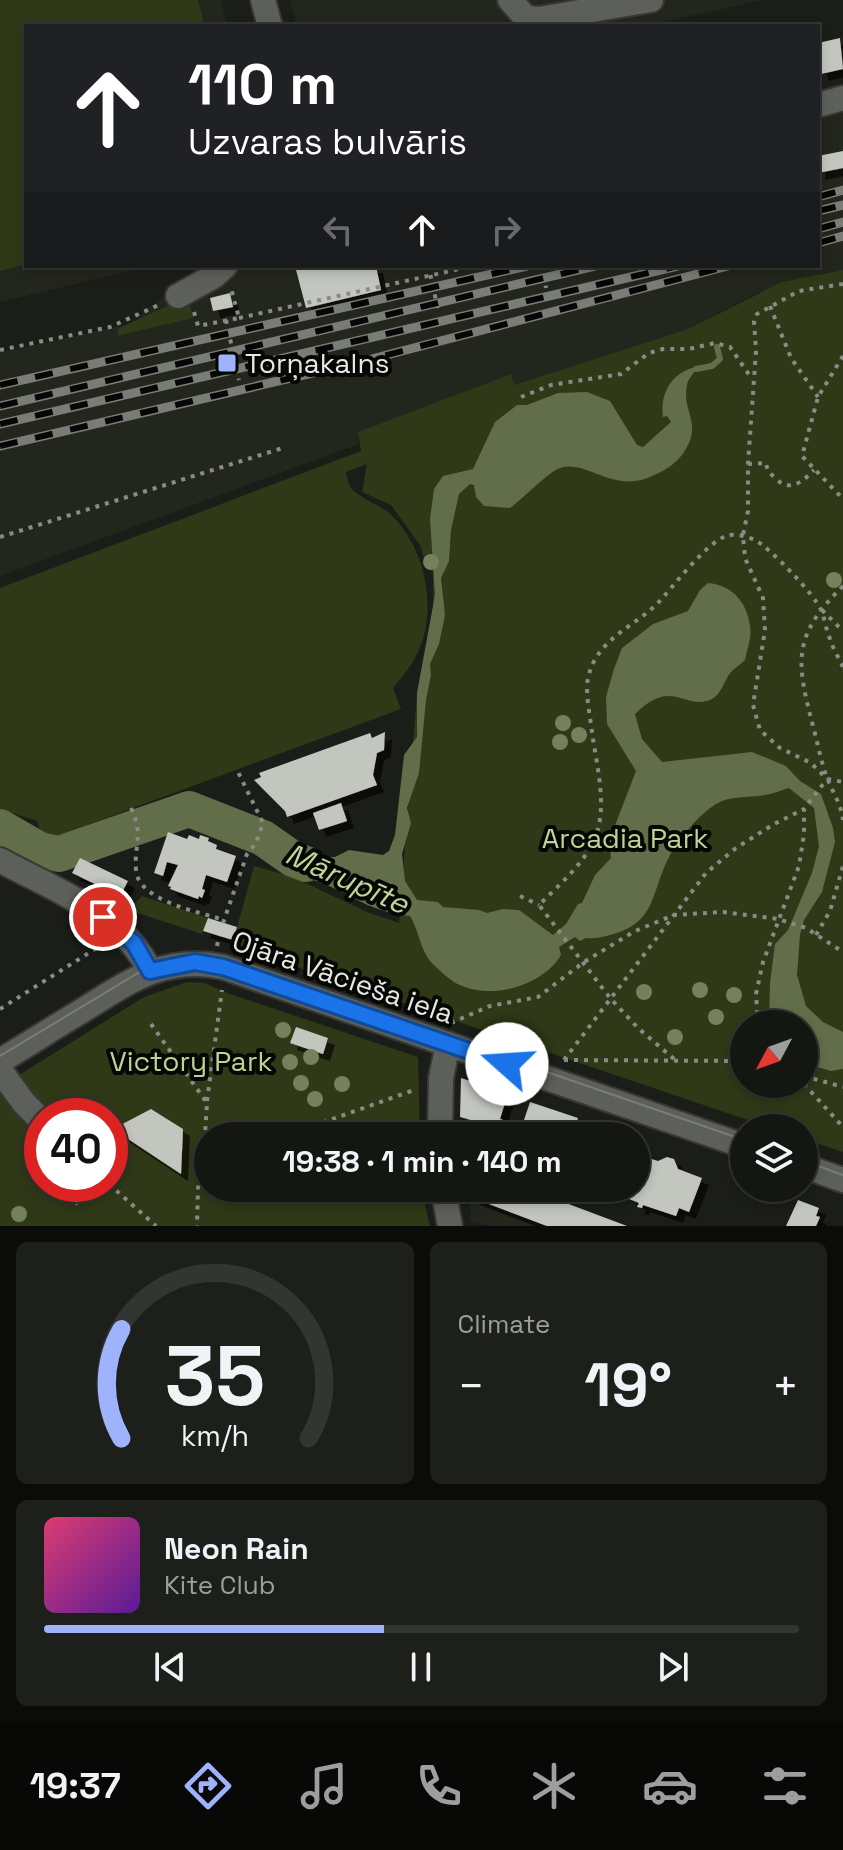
<!DOCTYPE html>
<meta charset="utf-8">
<style>
:root{--surface:#141612;--page:#1d1f1b;--text:#f1f3f6;--muted:#9d9f9f;--line:#333532;--accent:#9fb3fd}
body{margin:0;font-family:"Space Grotesk",sans-serif;background:var(--page);color:var(--text);height:100vh;display:flex;flex-direction:column;font-size:30px;white-space:nowrap}
*{box-sizing:border-box;margin:0}
p{font-size:26px;color:var(--muted)}
.icon{flex:none;width:44px;height:44px;fill:none;stroke:currentColor;stroke-width:2;stroke-linecap:round;stroke-linejoin:round}
.map{position:relative;height:1226px;overflow:hidden}
.side{display:flex;flex-direction:column;gap:16px;padding:16px;background:#0b0c0a;flex:1}
.side>*{flex:none}
.hud{position:absolute;left:24px;top:24px;width:796px;height:244px;border-radius:0px;box-shadow:0 4px 12px #0003,0 0 0 2px var(--line);background:#202124;color:#fff;overflow:hidden}
.needle{width:52px;rotate:229deg}
.tools{position:absolute;left:730px;top:1010px;display:grid;gap:16px}
.tools a{display:grid;place-items:center;width:88px;height:88px;border-radius:50%;background:var(--surface);box-shadow:0 4px 12px #0003,0 0 0 2px var(--line);font-size:40px}
.speed{position:absolute;left:24px;top:1098px;display:flex;gap:16px;font-size:40px;font-weight:700;text-align:center}
.speed>*{display:grid;place-content:center;width:104px;height:104px;border-radius:50%;background:var(--surface);box-shadow:0 4px 12px #0003,0 0 0 2px var(--line);line-height:1}
.speed .limit{border:12px solid #d22;background:#fff;color:#111}
.pin{position:absolute;display:grid;place-items:center;width:68px;height:68px;color:#fff;margin:-34px;border:4px solid #fff;border-radius:50%;box-shadow:0 2px 8px #0007}
.me{position:absolute;width:88px;margin:-44px;rotate:289deg;stroke-linejoin:round;filter:drop-shadow(0 0 6px #0008)}
.turn{display:flex;align-items:center;gap:28px;height:168px;padding:0 32px;font-size:36px}
.turn .icon{width:104px;height:104px;stroke-width:2.5}
.turn b{display:block;font-size:56px;line-height:68px}
.lanes{display:flex;align-items:center;height:76px;padding:0 32px;background:#0003;justify-content:center;gap:40px;direction:ltr}
.lanes .off{opacity:.35}
.big{font-size:60px;font-weight:700;line-height:1.1}
.side .tile{flex:1;display:flex;flex-direction:column;justify-content:center;gap:12px;min-width:0;padding:0 28px;border-radius:12px;background:var(--page)}
.side .dial{align-items:center;gap:0}
.dial svg{height:208px;overflow:visible;fill:none;stroke:var(--line);stroke-width:7;stroke-linecap:round;text-anchor:middle}
.dial text{fill:var(--text);stroke:none}
.song{display:flex;align-items:center;gap:24px}
.cover{width:96px;height:96px;border-radius:12px;background:linear-gradient(135deg,hsl(340 70% 55%),hsl(270 70% 35%))}
.played{height:8px;border-radius:4px;background:linear-gradient(90deg,var(--accent) 45%,var(--line) 45%)}
.keys{display:flex;justify-content:space-around;direction:ltr}
.heat{display:flex;justify-content:space-between;align-items:center;font-size:44px;direction:ltr}
.side .tiles{flex:1;display:grid;gap:16px;grid-template-columns:1fr 1fr}
.tile:last-child{grid-column:span 2}
.trip{position:absolute;left:194px;top:1122px;width:456px;height:80px;border-radius:40px;background:var(--surface);box-shadow:0 4px 12px #0003,0 0 0 2px var(--line);font-weight:700;line-height:80px;text-align:center}
.menu{display:flex;height:128px;justify-content:space-around;align-items:center;background:#080907;color:var(--muted)}
.menu .icon{width:56px;height:56px}
.menu .current{color:var(--accent)}
.menu b{font-size:36px;color:var(--text)}
.map>svg:first-child{display:block}
</style>
<div class="map">
<svg width="843" height="1226" viewBox="0 0 843 1226">
<defs>
<filter id="shadow"><feDropShadow dx="7" dy="7" stdDeviation="0" flood-color="#0009"/></filter>
</defs>
<rect width="100%" height="100%" fill="#1b1d18"/>
<path fill="#23261c" d="M 0,0 L 221,0 L 227,26 L 26,26 L 26,266 L 138,266 L 135,270 L 0,302 Z
M 290,0 L 763,0 L 645,26 L 297,26 Z
M 843,112 L 843,270 L 824,273 L 753,295 L 688,329 L 514,385 L 511,375 L 358,438 L 359,444 L 0,576 L 0,353 L 129,324 L 204,266 L 818,266 L 818,119 Z
M 471,1188 L 526,1188 L 628,1226 L 491,1226 L 470,1221 Z"/>
<path fill="#2f3817" fill-rule="evenodd" d="M 0,0 L 198,0 L 203,19 L 200,26 L 26,26 L 26,264 L 0,271 Z
M 843,270 L 843,1152 L 804,1139 L 804,1128 L 771,1128 L 232,945 L 254,866 L 293,877 L 367,912 L 399,923 L 417,693 L 433,614 L 433,572 L 426,565 L 420,545 L 391,505 L 362,492 L 367,464 L 346,472 C 347,476 349,486 352,489 C 356,495 380,506 389,513 C 426,546 440,614 415,658 C 410,668 401,678 393,688 L 401,709 L 44,841 L 37,821 L 0,809 L 0,588 L 361,451 L 358,432 L 511,374 L 514,385 L 688,329 L 782,282 ZM 744,1024 L 804,1024 L 804,1084 L 744,1084 Z
M 183,299 L 188,299 L 193,318 L 117,336 L 119,328 Z
M 142,896 L 208,918 L 202,934 L 128,910 Z
M 187,982 L 205,983 L 224,992 L 418,1057 L 420,1136 L 208,1136 L 208,1188 L 421,1188 L 430,1226 L 0,1226 L 0,1087 L 144,997 ZM 42,1116 L 110,1116 L 110,1184 L 42,1184 Z"/>
<path fill="#626d49" d="M 692,368 L 696,369 C 693,375 688,379 687,385 C 681,413 705,423 682,455 C 674,465 664,471 652,476 C 613,495 584,457 558,469 C 549,472 521,500 510,508 L 484,506 L 476,497 L 474,485 L 470,484 L 459,494 L 451,530 L 449,561 L 441,578 L 445,615 L 439,644 L 430,664 L 431,675 L 426,700 L 419,773 L 407,808 L 411,823 L 402,854 L 405,881 L 417,900 L 438,902 L 443,907 L 479,910 L 487,913 L 503,909 L 519,910 L 553,935 L 566,924 L 578,904 L 582,903 L 595,875 L 611,858 L 609,841 L 636,771 L 607,724 L 606,697 L 614,669 L 622,648 L 653,624 L 688,611 L 700,590 L 708,583 C 732,585 747,602 750,626 C 752,637 747,649 745,660 C 741,664 735,668 731,672 C 724,680 722,694 712,699 C 684,712 674,676 635,714 L 642,739 L 662,762 L 752,752 L 786,766 L 800,781 L 821,794 L 833,828 L 835,842 L 822,892 L 804,920 L 800,935 L 797,975 L 806,1006 L 823,1022 L 843,1032 L 843,1069 L 831,1071 L 804,1063 L 804,1024 L 769,1024 L 770,983 L 775,944 L 788,930 L 812,873 L 819,846 L 814,808 L 789,788 C 781,790 773,794 765,795 C 748,798 731,795 716,804 C 697,816 677,841 667,861 C 651,895 655,924 610,935 C 602,937 595,939 586,938 L 580,941 L 575,937 L 559,947 L 561,955 C 542,987 487,1002 454,982 C 448,978 440,971 435,966 C 420,953 420,932 410,916 C 374,912 359,900 327,885 C 309,877 286,874 269,860 C 264,856 261,850 260,844 L 270,832 L 300,849 L 325,857 L 335,857 L 349,850 L 383,855 L 389,851 L 395,835 L 404,755 L 417,737 L 417,693 L 435,595 L 430,519 L 434,489 L 443,476 L 473,469 L 495,422 L 517,405 L 527,405 L 558,393 L 587,392 L 610,401 L 637,445 L 643,447 L 671,422 L 667,416 L 663,417 C 660,395 670,375 692,368 Z
M 130,820 L 136,834 L 82,849 L 67,862 L 44,858 L 0,832 L 0,823 L 54,850 L 95,839 Z"/>
<g fill="none" stroke-linecap="round" stroke-linejoin="round">
<path stroke="#626d49" stroke-width="6" d="M 696,369 L 712,366 L 720,359 L 717,347"/>
<path stroke="#626d49" stroke-width="36" d="M 0,827 L 40,850 L 59,854 L 189,809 L 263,838 L 293,859 L 306,864"/>
</g>
<path fill="#c3c6bf" filter="url(#shadow)" d="M 840,38 L 843,69 L 821,74 L 818,43 Z
M 843,151 L 843,168 L 818,173 L 818,156 Z
M 295,266 L 376,266 L 381,290 L 306,308 Z
M 230,293 L 233,307 L 213,311 L 210,298 Z
M 385,732 L 384,750 L 377,753 L 373,775 L 377,785 L 287,817 L 285,811 L 254,780 L 261,777 L 259,773 L 370,733 L 372,738 Z
M 341,803 L 347,821 L 319,830 L 313,813 Z
M 168,832 L 187,839 L 189,835 L 199,839 L 200,835 L 209,838 L 208,841 L 217,845 L 216,849 L 236,856 L 227,882 L 206,875 L 202,889 L 205,890 L 202,898 L 199,896 L 198,899 L 170,889 L 171,887 L 168,886 L 178,865 L 167,862 L 163,876 L 154,873 Z
M 80,858 L 128,881 L 120,896 L 72,873 Z
M 208,918 L 237,927 L 233,940 L 203,931 Z
M 296,1027 L 328,1038 L 323,1054 L 290,1043 Z
M 461,1078 L 508,1093 L 500,1119 L 506,1121 L 501,1136 L 496,1135 L 499,1128 L 460,1117 Z
M 530,1102 L 578,1118 L 572,1136 L 541,1136 L 521,1129 Z
M 151,1109 L 183,1129 L 181,1174 L 113,1129 Z
M 636,1154 L 658,1161 L 667,1157 L 674,1159 L 678,1169 L 702,1178 L 689,1212 L 679,1208 L 676,1216 L 643,1205 L 642,1208 L 637,1207 L 639,1203 L 629,1199 L 633,1188 L 636,1188 Z
M 471,1188 L 526,1188 L 627,1226 L 547,1226 L 473,1198 Z
M 798,1200 L 819,1208 L 816,1216 L 820,1217 L 816,1226 L 786,1226 Z"/>
<g fill="none" stroke-linecap="round" stroke-linejoin="round">
<defs>
<path id="minor" d="M 263,0 L 270,26
M 510,0 L 526,18 L 539,19 L 651,0
M 818,105 L 843,98
M 178,296 L 214,276 L 225,266
M 0,860 C 54,890 122,913 150,971
M 0,1061 C 27,1045 53,1028 80,1012 C 127,983 165,954 223,967 L 744,1146
M 0,1070 L 24,1103 L 42,1121
M 440,1136 L 441,1078 L 448,1044
M 804,1166 L 843,1180
M 443,1188 L 450,1226"/>
</defs>
<use href="#minor" stroke="#373835" stroke-width="28"/>
<path stroke="#898b86" stroke-width="4" stroke-dasharray="4 6" stroke-linecap="butt" d="M 434,266 L 430,273 L 439,314
M 542,266 L 546,288
M 843,284 L 799,291 L 757,314 L 754,321 L 756,351 L 748,464 L 748,511 L 743,535 L 745,558 L 763,598 L 765,630 L 753,705 L 760,730 L 780,748 L 811,763 L 827,779 L 843,782
M 770,306 L 791,358 L 818,397
M 194,312 L 198,326 L 239,318 L 231,288
M 239,318 L 473,266
M 226,320 L 239,380
M 0,350 L 110,327 L 161,304
M 843,356 L 818,397 L 802,456 L 843,499
M 521,397 L 551,385 L 621,374 L 649,353 L 663,349 L 689,349 L 715,343 L 730,347 L 752,379
M 748,464 L 766,463 C 767,471 771,474 776,479 C 791,493 803,481 814,470
M 0,537 L 286,447
M 843,586 C 792,636 796,661 813,726 C 818,744 821,763 828,780 C 834,795 841,804 843,820
M 822,610 L 843,631
M 131,808 C 144,836 134,843 136,870 C 138,901 200,912 224,920
M 520,896 L 539,905
M 223,923 L 247,854 L 256,843 L 263,823 L 237,770
M 816,935 L 830,911 L 843,866
M 217,946 L 219,936
M 0,1009 L 103,944
M 451,1023 L 490,1006 L 538,997 L 584,962 L 635,931 L 674,915 L 723,912 L 778,919 L 806,928 L 843,952
M 151,1024 L 207,1103 L 203,1166 L 198,1188 L 197,1226
M 758,1024 L 756,994 L 763,962 L 799,866 L 804,834 L 804,809 L 827,779
M 674,1059 L 638,1028 L 610,998 L 539,905 C 561,883 590,859 598,829 C 606,799 596,762 592,732 C 590,715 585,694 588,678 C 596,640 632,628 657,604 C 674,586 705,544 726,536 C 734,533 746,536 755,540 C 769,547 815,595 821,610 C 825,619 826,630 830,639 C 833,649 839,658 843,667
M 564,1060 L 706,873 L 736,848 L 774,824 L 804,809
M 564,1060 L 744,1061
M 804,1076 L 843,1087
M 804,1084 L 843,1127
M 207,1101 L 222,990
M 285,1136 L 414,1090
M 109,1184 L 156,1226
M 75,1204 L 96,1184"/>
<use href="#minor" stroke="#5d5f5a" stroke-width="24"/>
<path stroke="#7a7c77" stroke-width="2" d="M 0,1056 L 148,967 L 195,957 L 225,961 L 744,1140
M 804,1161 L 843,1175"/>
<defs>
<path id="rail" d="M 818,197 L 843,190
M 818,211 L 843,205
M 818,229 L 843,222
M 818,243 L 843,236
M 0,385 L 527,266
M 0,406 L 595,266
M 0,424 L 678,266
M 0,446 L 360,362 L 728,266"/>
</defs>
<use href="#rail" stroke="#7a7c77" stroke-width="9"/>
<use href="#rail" stroke="#060705" stroke-width="6" stroke-dasharray="18" stroke-linecap="butt"/>
</g>
<g fill="#75815c">
<circle cx="431" cy="562" r="8"/>
<circle cx="834" cy="580" r="8"/>
<circle cx="563" cy="723" r="8"/>
<circle cx="579" cy="735" r="8"/>
<circle cx="560" cy="742" r="8"/>
<circle cx="700" cy="990" r="8"/>
<circle cx="644" cy="992" r="8"/>
<circle cx="734" cy="995" r="8"/>
<circle cx="716" cy="1017" r="8"/>
<circle cx="283" cy="1030" r="8"/>
<circle cx="675" cy="1037" r="8"/>
<circle cx="311" cy="1057" r="8"/>
<circle cx="290" cy="1062" r="8"/>
<circle cx="301" cy="1083" r="8"/>
<circle cx="342" cy="1084" r="8"/>
<circle cx="315" cy="1099" r="8"/>
<circle cx="19" cy="1214" r="8"/>
</g>
<g fill="none" stroke-linecap="round" stroke-linejoin="round">
<defs>
<path id="route" d="M 103,917 L 134,943 L 150,971 L 195,962 L 223,967 L 507,1064"/>
</defs>
<use href="#route" stroke="#114b97" stroke-width="20"/>
<use href="#route" stroke="#1a73e8" stroke-width="14"/>
</g>
<rect fill="#9fb3fd" stroke="#060705" stroke-width="3" x="217" y="353" width="20" height="20" rx="4"/>
<g text-anchor="middle" stroke-width="8" stroke-linejoin="round" paint-order="stroke">
<g font-size="28" fill="#e6e8e4" stroke="#060705" text-anchor="start">
<text x="245" y="373">Torņakalns</text>
</g>
<g font-size="28" fill="#bfd294" stroke="#060705">
<text x="625" y="848">Arcadia Park</text>
<text x="191" y="1071">Victory Park</text>
</g>
<g font-size="28" fill="#e6e8e4" stroke="#060705">
<text transform="translate(343 977) rotate(19)" y="10">Ojāra Vācieša iela</text>
</g>
<g font-size="30" font-style="italic" fill="#c0d496" stroke="#060705">
<text transform="translate(347 879) rotate(24)" y="10">Mārupīte</text>
</g>
</g>
</svg>
<div class="tools">
<a><svg class="needle" viewBox="-14 -14 28 28"><path d="M0-13l5 13h-10z" fill="#e53935"/><path d="M0 13l5-13h-10z" fill="#9d9f9f"/></svg></a>
<a><svg class="icon" aria-label="layers" viewBox="0 0 24 24"><path d="M12 4l9 5-9 5-9-5zM3 14l9 5 9-5"/></svg></a>
</div>
<div class="speed"><div class="limit">40</div></div>
<div class="pin" style="left:103px;top:917px;background:#d93025"><svg class="icon" aria-label="arrive" viewBox="0 0 24 24"><path d="M6 21V4h12l-3 4 3 4H6"/></svg></div>
<svg class="me" style="left:507px;top:1064px" viewBox="-20 -20 40 40"><circle r="19" fill="#fff"/><path d="M0-13L10 11 0 6-10 11z" fill="#1a73e8"/></svg>
<div class="trip">19:38 · 1 min · 140 m</div>
<div class="hud">
<div class="turn"><svg class="icon" aria-label="ahead" viewBox="0 0 24 24"><path d="M12 20V5M6 11l6-6 6 6"/></svg><div><b>110 m</b>Uzvaras bulvāris</div></div>
<div class="lanes"><svg class="icon off" aria-label="left" viewBox="0 0 24 24"><path d="M17 20v-9H6M10 6l-5 5 5 5"/></svg><svg class="icon" aria-label="ahead" viewBox="0 0 24 24"><path d="M12 20V5M6 11l6-6 6 6"/></svg><svg class="icon off" aria-label="right" viewBox="0 0 24 24"><path d="M7 20v-9h11M14 6l5 5-5 5"/></svg></div>
</div>
</div>
<section class="side">
<div class="tiles">
<div class="tile dial"><svg viewBox="0 0 100 80">
<path d="M14 69A42 42 0 1 1 86 69"/>
<path d="M14 69A42 42 0 0 1 14 27" stroke="#9fb3fd"/>
<text x="50" y="56" font-size="32" font-weight="700">35</text>
<text x="50" y="72" font-size="11">km/h</text>
</svg></div>
<div class="tile"><p>Climate</p>
<div class="heat"><a>−</a><b class="big">19°</b><a>+</a></div>
</div>
<div class="tile">
<div class="song"><i class="cover"></i><div><b>Neon Rain</b><p>Kite Club</p></div></div>
<div class="played"></div>
<div class="keys"><svg class="icon" aria-label="previous" viewBox="0 0 24 24"><path d="M18 5L8 12l10 7zM5 5v14"/></svg><svg class="icon" aria-label="pause" viewBox="0 0 24 24"><path d="M8 5v14M16 5v14"/></svg><svg class="icon" aria-label="next" viewBox="0 0 24 24"><path d="M6 5l10 7-10 7zM19 5v14"/></svg></div>
</div>
</div>
</section>
<nav class="menu">
<b>19:37</b>
<svg class="icon current" aria-label="directions" viewBox="0 0 24 24"><path d="M12 3l9 9-9 9-9-9zM9 14v-3h6M13 9l2 2-2 2"/></svg>
<svg class="icon" aria-label="music" viewBox="0 0 24 24"><path d="M9 18V5l10-2v13"/><circle cx="6" cy="18" r="3"/><circle cx="16" cy="16" r="3"/></svg>
<svg class="icon" aria-label="phone" viewBox="0 0 24 24"><path d="M5 4h4l2 5-3 2q2 4 5 5l2-3 5 2v4C11 20 4 13 5 4z"/></svg>
<svg class="icon" aria-label="climate" viewBox="0 0 24 24"><path d="M12 3v18M4 7l16 10M4 17L20 7"/></svg>
<svg class="icon" aria-label="car" viewBox="0 0 24 24"><path d="M5 17H2v-5l4-1 3-4h7l3 4 3 1v5h-3M9 17h6M6 11h13"/><circle cx="7" cy="17" r="2"/><circle cx="17" cy="17" r="2"/></svg>
<svg class="icon" aria-label="filters" viewBox="0 0 24 24"><path d="M4 7h16M4 17h16"/><circle cx="9" cy="7" r="2"/><circle cx="15" cy="17" r="2"/></svg>
</nav>
